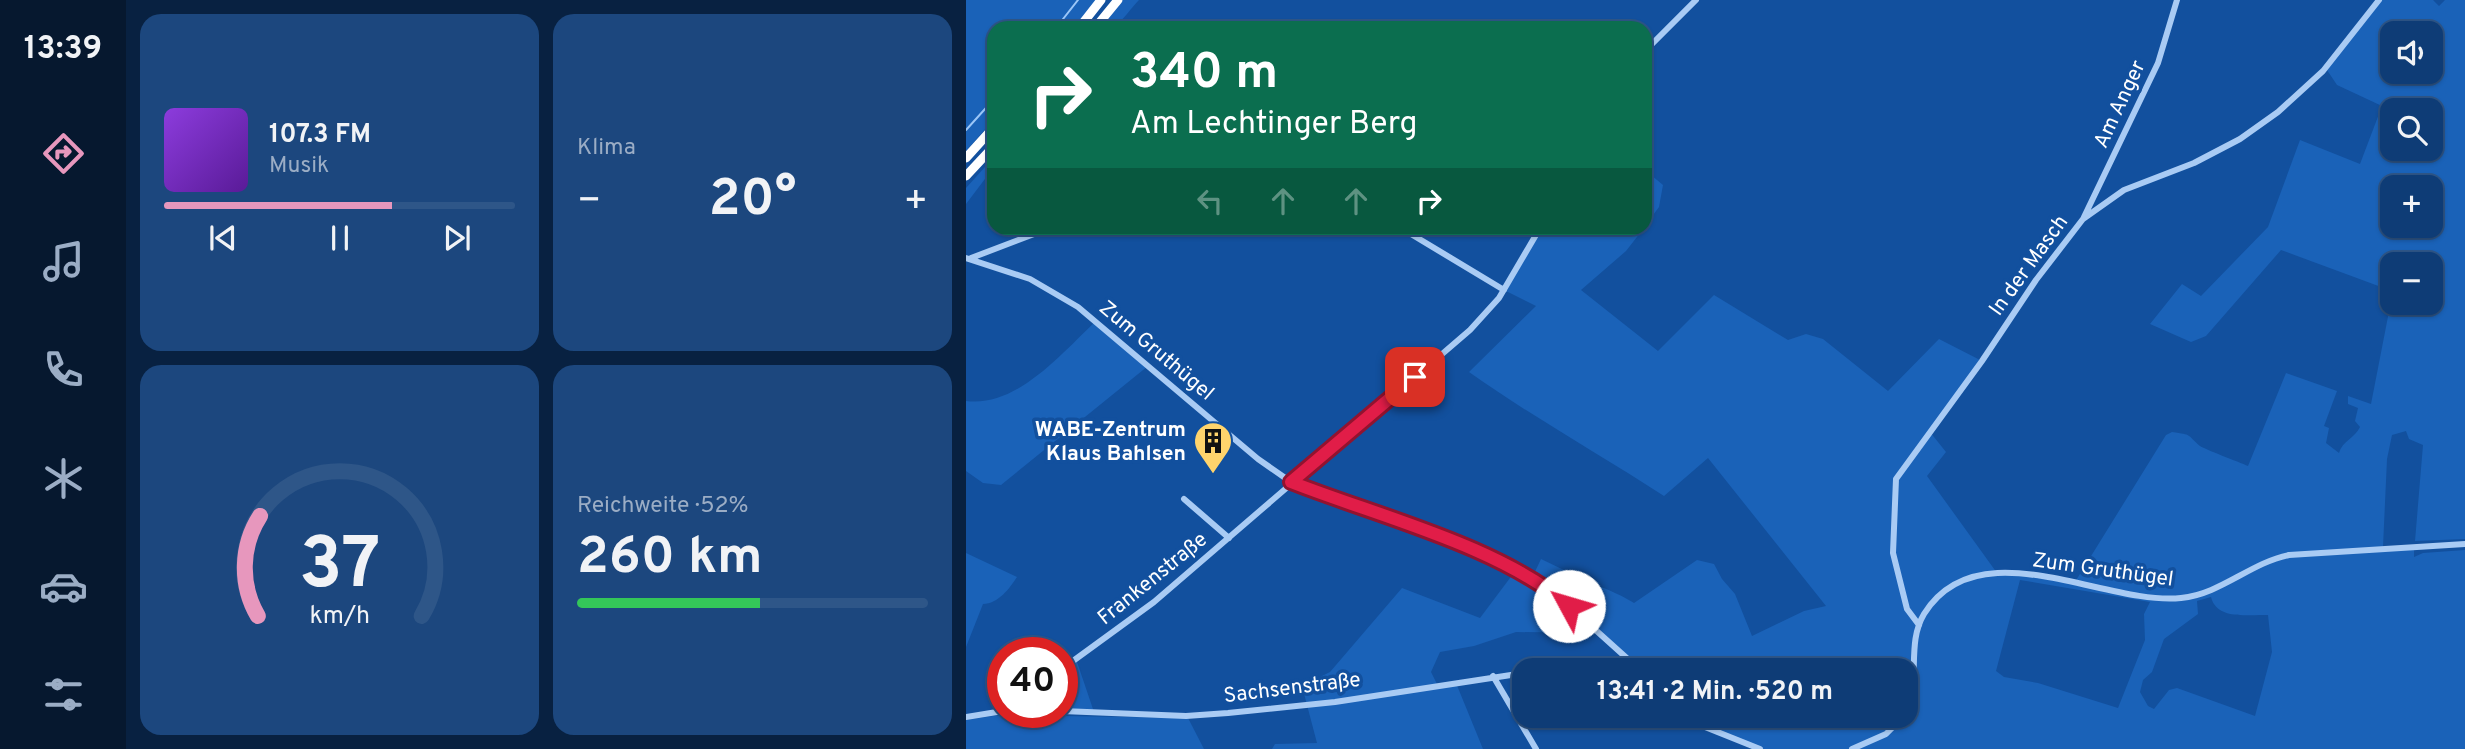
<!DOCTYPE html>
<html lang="de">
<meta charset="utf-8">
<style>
:root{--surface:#0e3c76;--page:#1c477e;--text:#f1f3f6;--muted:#9badc5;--line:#2e5688;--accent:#e797bd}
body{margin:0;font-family:Overpass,sans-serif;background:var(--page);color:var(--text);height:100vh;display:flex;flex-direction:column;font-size:26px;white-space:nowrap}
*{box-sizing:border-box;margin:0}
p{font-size:23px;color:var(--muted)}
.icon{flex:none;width:38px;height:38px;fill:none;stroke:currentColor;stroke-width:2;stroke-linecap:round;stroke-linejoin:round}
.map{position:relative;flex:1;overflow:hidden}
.panel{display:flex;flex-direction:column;gap:14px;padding:14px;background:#082141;width:840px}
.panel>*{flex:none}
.guide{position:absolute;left:21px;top:21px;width:665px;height:214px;border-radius:21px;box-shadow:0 2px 5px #0004,0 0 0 2px var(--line);background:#0b6e4f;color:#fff;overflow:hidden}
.controls{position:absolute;left:1414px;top:21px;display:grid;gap:14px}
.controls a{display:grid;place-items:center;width:63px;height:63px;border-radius:14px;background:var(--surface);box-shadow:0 2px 5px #0004,0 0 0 2px var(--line);font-size:35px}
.speed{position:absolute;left:21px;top:637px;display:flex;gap:14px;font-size:35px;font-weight:700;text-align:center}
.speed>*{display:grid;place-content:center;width:91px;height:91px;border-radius:50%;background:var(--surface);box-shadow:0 2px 5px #0004,0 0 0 2px var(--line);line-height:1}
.speed .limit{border:10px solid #d22;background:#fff;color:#111}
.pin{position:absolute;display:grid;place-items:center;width:60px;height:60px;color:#fff;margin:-30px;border-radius:14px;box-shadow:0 4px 10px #0006}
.me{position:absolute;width:77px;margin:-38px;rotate:309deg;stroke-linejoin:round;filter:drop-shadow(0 0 5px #0008)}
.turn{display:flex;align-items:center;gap:24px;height:147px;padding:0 28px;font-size:32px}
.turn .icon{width:91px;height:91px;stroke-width:2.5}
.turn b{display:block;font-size:49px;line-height:60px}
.lanes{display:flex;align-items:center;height:66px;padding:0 28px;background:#0003;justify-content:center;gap:35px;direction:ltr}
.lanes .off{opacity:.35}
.big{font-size:52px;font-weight:700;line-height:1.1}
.panel .widget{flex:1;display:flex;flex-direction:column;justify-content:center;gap:10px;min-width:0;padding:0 24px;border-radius:21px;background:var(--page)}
.panel .dial{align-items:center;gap:0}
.dial svg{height:182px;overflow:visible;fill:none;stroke:var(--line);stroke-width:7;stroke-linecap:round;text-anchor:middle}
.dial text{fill:var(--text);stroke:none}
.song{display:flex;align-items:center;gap:21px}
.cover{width:84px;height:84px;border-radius:10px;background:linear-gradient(135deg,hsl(270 70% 55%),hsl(270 70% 35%))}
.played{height:7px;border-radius:4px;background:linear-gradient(90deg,var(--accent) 65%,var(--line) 65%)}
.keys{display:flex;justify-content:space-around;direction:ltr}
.heat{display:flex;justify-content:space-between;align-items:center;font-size:38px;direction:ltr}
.charge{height:10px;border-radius:5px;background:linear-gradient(90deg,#34c759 52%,var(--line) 0)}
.panel .tiles{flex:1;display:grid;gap:14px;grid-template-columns:repeat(2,1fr)}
.trip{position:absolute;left:546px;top:658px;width:406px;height:70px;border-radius:21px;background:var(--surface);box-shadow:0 2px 5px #0004,0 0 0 2px var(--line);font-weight:700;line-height:70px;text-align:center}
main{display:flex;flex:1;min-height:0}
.tabs{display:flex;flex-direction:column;width:126px;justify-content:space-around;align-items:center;background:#06182f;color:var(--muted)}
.tabs .icon{width:49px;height:49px}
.tabs .current{color:var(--accent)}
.tabs b{font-size:32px;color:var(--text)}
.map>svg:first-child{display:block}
</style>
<main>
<nav class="tabs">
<b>13:39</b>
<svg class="icon current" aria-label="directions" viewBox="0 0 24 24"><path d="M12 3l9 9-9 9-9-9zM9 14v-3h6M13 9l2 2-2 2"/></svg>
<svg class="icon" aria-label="music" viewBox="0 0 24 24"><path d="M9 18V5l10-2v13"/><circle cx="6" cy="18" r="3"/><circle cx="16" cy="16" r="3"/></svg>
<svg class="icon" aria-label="phone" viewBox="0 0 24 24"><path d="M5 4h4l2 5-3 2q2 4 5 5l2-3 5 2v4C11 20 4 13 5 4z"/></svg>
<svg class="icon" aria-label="climate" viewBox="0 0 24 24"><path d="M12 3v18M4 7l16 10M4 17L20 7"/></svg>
<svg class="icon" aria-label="car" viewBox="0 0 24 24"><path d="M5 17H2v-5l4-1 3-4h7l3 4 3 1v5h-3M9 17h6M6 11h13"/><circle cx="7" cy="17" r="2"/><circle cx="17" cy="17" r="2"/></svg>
<svg class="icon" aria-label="filters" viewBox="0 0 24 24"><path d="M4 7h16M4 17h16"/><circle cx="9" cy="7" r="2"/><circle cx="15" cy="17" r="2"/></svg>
</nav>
<section class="panel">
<div class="tiles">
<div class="widget">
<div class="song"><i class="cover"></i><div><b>107.3 FM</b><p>Musik</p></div></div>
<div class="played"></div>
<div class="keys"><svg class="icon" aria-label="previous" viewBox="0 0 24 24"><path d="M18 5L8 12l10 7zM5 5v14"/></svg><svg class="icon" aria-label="pause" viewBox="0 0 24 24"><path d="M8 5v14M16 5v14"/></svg><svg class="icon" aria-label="next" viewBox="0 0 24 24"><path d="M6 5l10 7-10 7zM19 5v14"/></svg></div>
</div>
<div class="widget"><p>Klima</p>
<div class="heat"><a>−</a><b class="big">20°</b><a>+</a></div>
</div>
<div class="widget dial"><svg viewBox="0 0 100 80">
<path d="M14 69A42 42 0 1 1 86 69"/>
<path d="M14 69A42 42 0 0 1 15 25" stroke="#e797bd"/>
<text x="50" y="56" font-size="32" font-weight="700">37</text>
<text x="50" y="72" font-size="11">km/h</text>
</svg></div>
<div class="widget"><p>Reichweite · 52%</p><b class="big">260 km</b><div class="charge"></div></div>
</div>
</section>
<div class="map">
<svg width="1499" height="749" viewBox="0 0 1499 749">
<rect width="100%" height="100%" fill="#12509e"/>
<path fill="#1a62b8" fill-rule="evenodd" d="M 0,0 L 130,0 L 108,28 L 28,28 L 28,119 L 0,151 Z
M 157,0 L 173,0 C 160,13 155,28 135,28 Z
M 1413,0 L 1467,0 L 1473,6 L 1479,0 L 1499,0 L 1499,539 L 1449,541 L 1457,445 L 1443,439 L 1440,431 L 1426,435 L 1421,459 L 1417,547 L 1448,547 L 1448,557 L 1457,553 L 1499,550 L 1499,749 L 794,749 L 734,725 L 724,716 L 940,716 L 940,670 L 674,670 L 628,628 L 623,633 L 550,632 L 508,646 L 474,652 L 465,672 L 472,686 L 490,683 L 517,749 L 306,749 L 309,744 L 351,743 L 336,686 L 364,672 L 436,588 L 514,618 L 550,570 L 566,578 L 575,559 L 600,571 L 606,579 C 622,580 654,594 668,603 L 731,560 L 748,564 L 756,579 L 769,594 L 786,636 L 838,611 L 860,606 L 742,458 L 698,496 C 633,454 565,416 503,372 L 570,306 L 538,290 L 574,228 L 678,228 L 660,251 L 615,290 L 692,351 L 748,295 L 822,340 L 840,334 L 857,339 L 922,391 L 973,339 L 1016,361 L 964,432 L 980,452 L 961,476 L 1031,573 L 1109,582 L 1200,435 L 1206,432 C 1227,435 1220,434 1234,446 C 1238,449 1273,462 1282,466 L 1320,373 L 1371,391 L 1358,426 L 1363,428 L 1360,443 L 1373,453 C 1376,441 1389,438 1394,427 L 1389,421 L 1392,408 L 1382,404 L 1382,396 L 1405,404 L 1426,296 L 1426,303 L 1465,303 L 1465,264 L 1426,264 L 1426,291 L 1315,250 L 1240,336 L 1225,342 L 1184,324 L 1216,284 L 1235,296 L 1302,227 L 1334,140 L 1394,164 L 1416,106 L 1371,85 L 1359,67 ZM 1426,33 L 1465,33 L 1465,72 L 1426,72 ZM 1426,110 L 1465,110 L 1465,149 L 1426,149 ZM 1426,187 L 1465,187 L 1465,226 L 1426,226 ZM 1054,580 L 1184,602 L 1178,614 L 1179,640 L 1152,708 L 1072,683 L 1038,677 L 1030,671 ZM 1245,597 C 1251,621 1283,614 1302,615 L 1306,652 L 1289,716 L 1211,688 L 1203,690 L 1188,709 L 1182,706 L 1174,692 L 1177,680 L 1186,672 L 1198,639 L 1232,614 L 1231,601 Z
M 28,157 L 28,167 L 0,204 L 0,188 Z
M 679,170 L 697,185 L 693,207 L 679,226 Z
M 129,322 L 182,366 L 35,485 L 17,483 L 0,471 L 0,401 C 50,408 95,354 129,322 Z
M 0,553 L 51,577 C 44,588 32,604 17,604 L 0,647 Z
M 110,659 L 128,712 L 96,712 L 96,668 Z
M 34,715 L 222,718 L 238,749 L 0,749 L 0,720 Z"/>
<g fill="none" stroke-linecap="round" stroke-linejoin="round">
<path stroke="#9bc6f7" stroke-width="2" d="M 90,28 L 112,0
M 0,130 L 28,99"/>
<path stroke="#a9cbf4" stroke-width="6" d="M 679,51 L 730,0
M 1118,217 L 1192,63 L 1211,0
M 435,228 L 538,290
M 0,258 L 64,279 L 112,307 L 292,459 L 325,482 L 517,555 L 566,578 L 584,589 L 674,670
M 5,258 L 84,228
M 218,499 L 263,538
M 953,625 L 941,609 L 927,553 L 930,479 L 1016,361 L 1070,280 L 1117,219 L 1158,190 L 1228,163 L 1274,139 L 1312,112 L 1357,71 L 1413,0
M 96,669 L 188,602 L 504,330 L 533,298 L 574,228
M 658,670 L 670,667
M 527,676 L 570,749
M 96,711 L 220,716 L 262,713 L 369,702 L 558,673
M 940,712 C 955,681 940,644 958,614 C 1012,527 1139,606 1215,598 C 1255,594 1284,563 1323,555 L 1499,544
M 724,716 L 734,725 L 794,749
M 0,717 L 37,711
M 886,749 L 920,734 L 938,716"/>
<path stroke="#fff" stroke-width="9" d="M 113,28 L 135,0
M 129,28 L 152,0
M 0,158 L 28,127
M 0,176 L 28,146"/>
</g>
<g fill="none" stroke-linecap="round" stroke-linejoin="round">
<defs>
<path id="route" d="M 449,377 L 325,482 C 411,516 534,546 603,606"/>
</defs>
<use href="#route" stroke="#92132f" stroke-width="18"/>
<use href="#route" stroke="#e11d48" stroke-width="12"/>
</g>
<defs>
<symbol id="building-pin" viewBox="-11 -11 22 30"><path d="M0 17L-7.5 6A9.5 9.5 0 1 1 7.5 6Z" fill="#ffd46c" stroke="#12509e"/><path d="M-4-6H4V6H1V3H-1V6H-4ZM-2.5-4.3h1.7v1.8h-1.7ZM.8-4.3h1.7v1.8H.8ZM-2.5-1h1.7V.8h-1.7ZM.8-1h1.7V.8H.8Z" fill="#111"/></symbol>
</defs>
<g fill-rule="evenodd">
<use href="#building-pin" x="225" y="419" width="44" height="60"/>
</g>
<g text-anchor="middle" stroke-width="7" stroke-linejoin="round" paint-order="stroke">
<g font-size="21" fill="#fff" stroke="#12509e">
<text transform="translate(1153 104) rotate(-65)" y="7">Am Anger</text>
<text transform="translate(1062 265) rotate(-54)" y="7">In der Masch</text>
<text transform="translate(191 350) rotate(40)" y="7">Zum Gruthügel</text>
<text transform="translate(1137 569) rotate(8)" y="7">Zum Gruthügel</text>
<text transform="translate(186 578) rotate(-39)" y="7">Frankenstraße</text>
<text transform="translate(326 687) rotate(-7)" y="7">Sachsenstraße</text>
</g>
<g font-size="21" font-weight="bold" fill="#fff" stroke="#12509e" text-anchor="end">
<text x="220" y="436">WABE-Zentrum<tspan x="220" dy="24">Klaus Bahlsen</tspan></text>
</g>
</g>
</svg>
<div class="controls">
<a><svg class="icon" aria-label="sound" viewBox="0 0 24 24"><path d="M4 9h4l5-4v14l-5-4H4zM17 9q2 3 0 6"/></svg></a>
<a><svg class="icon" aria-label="search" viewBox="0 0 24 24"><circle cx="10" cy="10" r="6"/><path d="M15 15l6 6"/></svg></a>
<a>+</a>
<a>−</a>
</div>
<div class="speed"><div class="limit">40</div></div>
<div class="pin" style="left:449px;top:377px;background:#d93025"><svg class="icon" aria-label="arrive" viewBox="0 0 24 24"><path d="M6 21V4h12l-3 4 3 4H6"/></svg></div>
<svg class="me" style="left:603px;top:606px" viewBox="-20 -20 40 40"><circle r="19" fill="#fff"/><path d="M0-13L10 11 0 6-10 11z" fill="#e11d48"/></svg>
<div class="trip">13:41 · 2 Min. · 520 m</div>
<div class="guide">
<div class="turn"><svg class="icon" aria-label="right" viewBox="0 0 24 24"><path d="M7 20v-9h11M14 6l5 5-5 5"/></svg><div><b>340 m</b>Am Lechtinger Berg</div></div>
<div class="lanes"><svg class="icon off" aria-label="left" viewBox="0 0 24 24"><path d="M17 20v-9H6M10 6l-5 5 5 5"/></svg><svg class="icon off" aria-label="ahead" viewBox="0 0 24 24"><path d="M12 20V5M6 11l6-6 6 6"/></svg><svg class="icon off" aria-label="ahead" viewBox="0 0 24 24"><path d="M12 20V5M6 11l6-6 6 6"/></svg><svg class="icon" aria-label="right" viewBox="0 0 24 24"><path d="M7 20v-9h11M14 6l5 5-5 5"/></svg></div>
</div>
</div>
</main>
